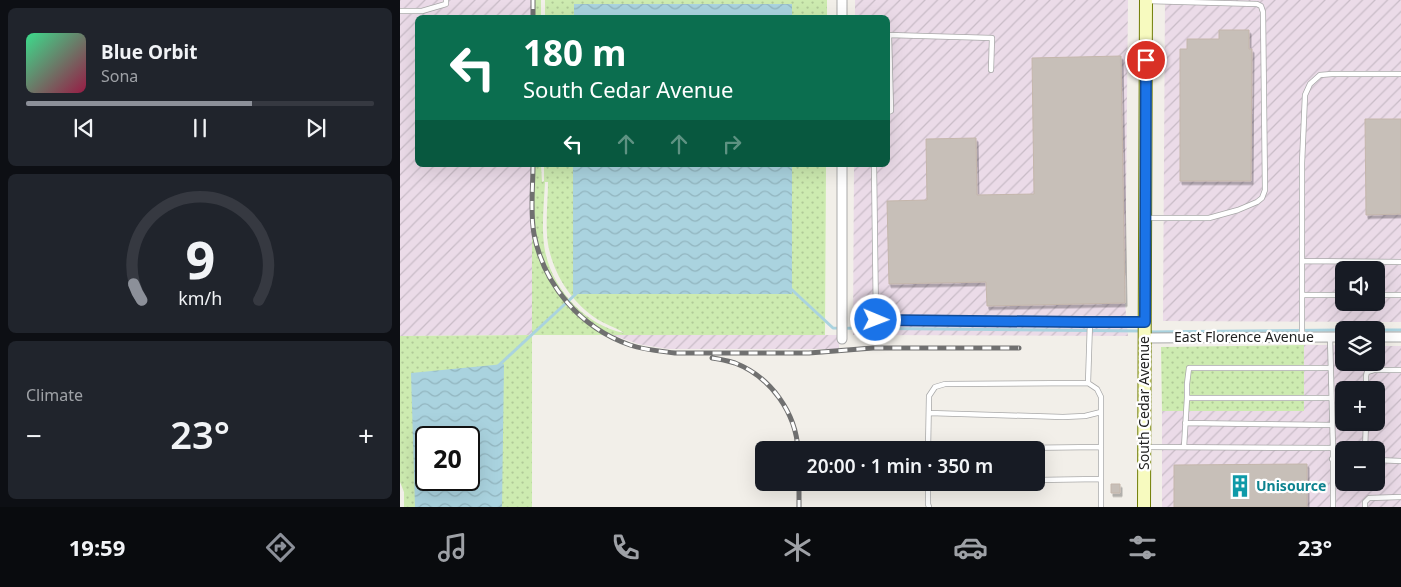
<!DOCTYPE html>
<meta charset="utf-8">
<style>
:root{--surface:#171b24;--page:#20242c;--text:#f1f3f6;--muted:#9ea1a6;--line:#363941;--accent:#8c9099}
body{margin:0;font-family:"Noto Sans",sans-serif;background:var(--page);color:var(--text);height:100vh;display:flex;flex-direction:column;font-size:19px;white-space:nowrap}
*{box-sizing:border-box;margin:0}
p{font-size:16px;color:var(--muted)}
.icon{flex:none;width:28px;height:28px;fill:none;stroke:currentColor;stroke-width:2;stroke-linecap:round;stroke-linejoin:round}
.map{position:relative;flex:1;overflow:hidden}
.sheet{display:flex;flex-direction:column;gap:8px;padding:8px;background:#0d0f14;width:400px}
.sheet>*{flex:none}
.banner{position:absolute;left:15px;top:15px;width:475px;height:152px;border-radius:8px;box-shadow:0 5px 20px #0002;background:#0b6e4f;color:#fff;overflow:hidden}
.tools{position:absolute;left:935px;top:261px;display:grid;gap:10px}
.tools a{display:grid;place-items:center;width:50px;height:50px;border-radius:8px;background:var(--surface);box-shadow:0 5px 20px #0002;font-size:25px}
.speed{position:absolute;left:15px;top:426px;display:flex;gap:10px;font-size:25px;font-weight:700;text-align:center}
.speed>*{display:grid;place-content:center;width:65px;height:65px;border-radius:50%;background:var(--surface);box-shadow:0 5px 20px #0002;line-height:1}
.speed .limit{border:2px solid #111;border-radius:8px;background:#fff;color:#111}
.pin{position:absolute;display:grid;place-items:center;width:42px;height:42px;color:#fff;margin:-21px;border:2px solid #fff;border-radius:50%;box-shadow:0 1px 5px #0007}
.me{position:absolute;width:55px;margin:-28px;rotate:91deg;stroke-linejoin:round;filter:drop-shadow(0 0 4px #0008)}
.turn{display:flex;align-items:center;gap:18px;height:105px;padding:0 25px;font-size:22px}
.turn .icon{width:65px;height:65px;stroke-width:2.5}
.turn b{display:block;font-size:35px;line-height:42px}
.lanes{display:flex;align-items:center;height:48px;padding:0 25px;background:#0003;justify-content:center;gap:25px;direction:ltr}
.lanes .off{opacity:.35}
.big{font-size:38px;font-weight:600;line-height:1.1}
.sheet .tile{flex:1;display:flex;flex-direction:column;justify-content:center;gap:8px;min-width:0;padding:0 18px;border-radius:8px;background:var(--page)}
.sheet .dial{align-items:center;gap:0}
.dial svg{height:130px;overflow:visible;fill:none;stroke:var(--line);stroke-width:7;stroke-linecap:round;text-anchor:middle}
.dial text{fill:var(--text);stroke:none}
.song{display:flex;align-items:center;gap:15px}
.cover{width:60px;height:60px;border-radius:8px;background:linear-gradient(135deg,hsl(150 70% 55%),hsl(340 70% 35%))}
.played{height:5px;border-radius:2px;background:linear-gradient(90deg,var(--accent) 65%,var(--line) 65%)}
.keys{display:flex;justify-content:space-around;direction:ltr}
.heat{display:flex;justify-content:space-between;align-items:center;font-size:28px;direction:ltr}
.trip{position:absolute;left:355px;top:441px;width:290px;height:50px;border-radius:8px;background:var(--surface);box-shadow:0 5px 20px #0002;font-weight:600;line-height:50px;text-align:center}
.dock{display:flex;height:80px;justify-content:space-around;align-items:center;background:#090b0e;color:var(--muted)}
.dock .icon{width:35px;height:35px}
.dock .selected{color:var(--accent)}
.dock b{font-size:22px;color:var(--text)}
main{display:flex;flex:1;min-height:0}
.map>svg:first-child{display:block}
</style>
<main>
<section class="sheet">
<div class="tile">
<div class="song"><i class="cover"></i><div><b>Blue Orbit</b><p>Sona</p></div></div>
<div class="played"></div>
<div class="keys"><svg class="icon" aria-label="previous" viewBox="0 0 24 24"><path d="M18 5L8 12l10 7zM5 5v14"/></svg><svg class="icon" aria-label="pause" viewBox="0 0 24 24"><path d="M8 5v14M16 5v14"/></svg><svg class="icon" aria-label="next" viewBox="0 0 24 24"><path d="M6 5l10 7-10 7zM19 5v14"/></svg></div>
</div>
<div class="tile dial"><svg viewBox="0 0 100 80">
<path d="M14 69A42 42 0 1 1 86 69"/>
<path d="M14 69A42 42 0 0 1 9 59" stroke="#8c9099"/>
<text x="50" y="56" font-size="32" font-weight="700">9</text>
<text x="50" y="72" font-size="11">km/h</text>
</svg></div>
<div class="tile"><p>Climate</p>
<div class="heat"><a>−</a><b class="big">23°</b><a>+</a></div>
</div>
</section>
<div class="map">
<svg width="1001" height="507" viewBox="0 0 1001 507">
<defs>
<pattern id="industrial-furrows" width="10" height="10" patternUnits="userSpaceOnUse" patternTransform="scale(1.25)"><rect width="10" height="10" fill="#ebdbe8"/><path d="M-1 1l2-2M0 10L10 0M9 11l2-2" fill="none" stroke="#c9bcc7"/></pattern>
<pattern id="grass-dots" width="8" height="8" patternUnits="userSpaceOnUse" patternTransform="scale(1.25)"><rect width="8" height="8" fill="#cdebb0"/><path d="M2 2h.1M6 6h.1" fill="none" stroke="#b0c997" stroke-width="1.8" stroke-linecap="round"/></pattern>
<pattern id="water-waves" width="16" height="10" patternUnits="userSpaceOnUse" patternTransform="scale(1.25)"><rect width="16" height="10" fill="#aad3df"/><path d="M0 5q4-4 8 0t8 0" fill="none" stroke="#92b5bf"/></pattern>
<filter id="shadow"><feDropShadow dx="2" dy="3.5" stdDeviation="0" flood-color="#0004"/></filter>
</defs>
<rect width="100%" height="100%" fill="#f2efe9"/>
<path fill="url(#industrial-furrows)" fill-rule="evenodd" d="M 0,0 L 132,0 L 132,17 L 18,18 L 18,165 L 132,165 L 132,335 L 0,336 Z
M 455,0 L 728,0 L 725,303 L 728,336 L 453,335 L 454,165 L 488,165 L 488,18 L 455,17 Z
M 765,0 L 1001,0 L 1001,322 L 763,321 ZM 944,270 L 976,270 L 976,302 L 944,302 Z
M 213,335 L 439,335 L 439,349 L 268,349 L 238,344 Z
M 904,345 L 944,345 L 944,362 L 976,362 L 976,346 L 1001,346 L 1001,507 L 762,507 L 762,411 L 903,411 ZM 944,390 L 976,390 L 976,422 L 944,422 ZM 944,450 L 976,450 L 976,482 L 944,482 Z"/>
<path fill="url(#grass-dots)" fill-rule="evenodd" d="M 132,0 L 141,0 L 141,17 L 132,17 Z
M 145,0 L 427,0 L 427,17 L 145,18 Z
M 132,165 L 141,165 L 142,182 L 144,181 L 144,165 L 426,165 L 425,335 L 132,335 L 132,507 L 4,507 L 4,492 L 0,482 L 0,336 L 132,335 ZM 145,182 L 148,182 C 148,202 145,224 148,244 C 153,273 170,300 194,317 C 203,324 216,327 224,333 C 185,325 153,290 145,251 C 141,229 144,204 145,182 ZM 26,438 L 69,438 L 69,480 L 26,480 Z
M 904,345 L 904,411 L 762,411 L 761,347 Z"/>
<path fill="url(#water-waves)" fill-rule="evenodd" d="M 174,4 L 392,4 L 392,17 L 174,17 Z
M 173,165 L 392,165 L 392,294 L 173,294 Z
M 104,364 L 102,507 L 15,507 L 11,373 ZM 26,438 L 69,438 L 69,480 L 26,480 Z"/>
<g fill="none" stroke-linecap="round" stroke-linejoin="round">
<path stroke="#aad3df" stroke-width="3" d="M 390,288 L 433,328 L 741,331
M 963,330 L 1001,330
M 747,332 L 944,330
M 98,366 L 178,292"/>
</g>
<path fill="#c7bfb8" stroke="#c4b6ab" filter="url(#shadow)" d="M 819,30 L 849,30 L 849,49 L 852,49 L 851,181 L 780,181 L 780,49 L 787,49 L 787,39 L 819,39 Z
M 721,56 L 725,303 L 587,306 L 586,282 L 489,284 L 487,201 L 527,200 L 526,139 L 576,138 L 577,195 L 634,194 L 632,58 Z
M 965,119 L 1001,119 L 1001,214 L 966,215 Z
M 907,464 L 907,507 L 774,507 L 774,465 Z
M 711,484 L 720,484 L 720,493 L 711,493 Z"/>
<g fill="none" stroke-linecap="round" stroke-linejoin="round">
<defs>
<path id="lane" d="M 0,11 L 22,11 L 46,4 L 46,0
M 489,35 L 592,38 L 591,70
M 488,112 L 491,111 L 489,35 L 488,35
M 474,165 L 476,320 L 743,322
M 746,218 L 809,218 L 838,210 L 857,202 L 862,198 L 865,190 L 863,12 L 861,6 L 857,4 L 747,1
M 902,261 L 1001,262
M 902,295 L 944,295
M 976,295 L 1001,295
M 902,337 L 902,163 L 905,95 L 910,84 L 920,75 L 932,74 L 1001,74
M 930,337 L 933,448 L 933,507
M 930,368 L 789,368 L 787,384 L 787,398 L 931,398
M 688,383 L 690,322
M 966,390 L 966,376 L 967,372 L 974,370 L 1001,370
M 529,413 L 663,417 L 685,416 L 701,412
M 785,423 L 932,425
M 747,447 L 933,448
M 784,447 L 787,398
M 528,449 L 701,447
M 528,450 L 529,396 L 535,387 L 545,384 L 688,383 L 697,389 L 701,397 L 701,507
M 965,450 L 966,422
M 932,459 L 944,459
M 976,460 L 1001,461
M 636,480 L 701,479
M 528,482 L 528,504 L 529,507
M 965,507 L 965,502 L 969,498 L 1001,497"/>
<path id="street" d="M 442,0 L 442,18
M 442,165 L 442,339
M 976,337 L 1001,337
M 745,338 L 944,337"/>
<path id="secondary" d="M 744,507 L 746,0"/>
</defs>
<use href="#lane" stroke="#a9a9a9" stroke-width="6"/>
<use href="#street" stroke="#a9a9a9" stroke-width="11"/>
<use href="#secondary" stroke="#707d05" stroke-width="14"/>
<use href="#lane" stroke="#fff" stroke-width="4.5"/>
<use href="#street" stroke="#fff" stroke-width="9"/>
<use href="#secondary" stroke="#f7fabf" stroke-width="12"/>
<defs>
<path id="rail" d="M 133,0 L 133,18
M 133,165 C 133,187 130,212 134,234 C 144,286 181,328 230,345 C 245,350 260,351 275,353 L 409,353 L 473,348 L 619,348
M 312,358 C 320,359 328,361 335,363 C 371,377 396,413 398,450
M 399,482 L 399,507"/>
</defs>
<use href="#rail" stroke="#707070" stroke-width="5"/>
<use href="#rail" stroke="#fff" stroke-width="3" stroke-dasharray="9" stroke-linecap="butt"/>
</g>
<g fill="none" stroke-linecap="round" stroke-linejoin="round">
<defs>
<path id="route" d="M 476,320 L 682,322 L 745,322 L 746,60"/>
</defs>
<use href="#route" stroke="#114b97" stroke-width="12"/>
<use href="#route" stroke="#1a73e8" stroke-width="9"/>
</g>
<defs>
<symbol id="building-bare" viewBox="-9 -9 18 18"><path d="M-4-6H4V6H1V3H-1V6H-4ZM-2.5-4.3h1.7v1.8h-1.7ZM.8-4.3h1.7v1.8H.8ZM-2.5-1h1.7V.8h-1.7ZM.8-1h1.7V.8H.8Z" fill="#0f9aa8" stroke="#fff" stroke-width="2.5" paint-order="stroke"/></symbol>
</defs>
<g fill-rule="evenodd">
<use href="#building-bare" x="824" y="470" width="32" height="32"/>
</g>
<g text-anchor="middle" stroke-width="4.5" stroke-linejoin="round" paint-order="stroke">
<g font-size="14" fill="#222" stroke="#fff">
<text x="844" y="342">East Florence Avenue</text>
<text transform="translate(744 403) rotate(-90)" y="5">South Cedar Avenue</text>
</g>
<g font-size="14" font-weight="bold" fill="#0d838f" stroke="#fff" text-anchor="start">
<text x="856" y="491">Unisource</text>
</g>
</g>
</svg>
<div class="tools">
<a><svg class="icon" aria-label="sound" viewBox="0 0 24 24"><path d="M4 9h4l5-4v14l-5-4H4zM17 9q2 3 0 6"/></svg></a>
<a><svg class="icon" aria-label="layers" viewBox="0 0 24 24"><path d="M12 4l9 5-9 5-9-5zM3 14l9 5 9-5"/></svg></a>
<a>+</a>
<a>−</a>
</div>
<div class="speed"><div class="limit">20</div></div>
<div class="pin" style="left:746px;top:60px;background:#d93025"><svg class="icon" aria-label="arrive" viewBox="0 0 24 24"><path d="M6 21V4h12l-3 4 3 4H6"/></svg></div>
<svg class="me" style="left:476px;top:320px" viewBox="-20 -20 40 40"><circle r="17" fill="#1a73e8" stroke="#fff" stroke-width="3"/><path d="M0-11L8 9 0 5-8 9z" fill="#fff"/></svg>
<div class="trip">20:00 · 1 min · 350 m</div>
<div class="banner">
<div class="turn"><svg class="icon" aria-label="left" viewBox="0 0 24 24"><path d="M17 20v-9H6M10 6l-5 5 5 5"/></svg><div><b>180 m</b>South Cedar Avenue</div></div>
<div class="lanes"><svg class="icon" aria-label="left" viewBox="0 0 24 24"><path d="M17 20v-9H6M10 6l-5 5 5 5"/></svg><svg class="icon off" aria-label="ahead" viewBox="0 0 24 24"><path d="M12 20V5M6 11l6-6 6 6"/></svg><svg class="icon off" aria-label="ahead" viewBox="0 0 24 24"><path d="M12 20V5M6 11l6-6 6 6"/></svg><svg class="icon off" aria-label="right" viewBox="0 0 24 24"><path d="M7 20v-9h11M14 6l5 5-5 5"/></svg></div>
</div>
</div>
</main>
<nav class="dock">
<b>19:59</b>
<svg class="icon selected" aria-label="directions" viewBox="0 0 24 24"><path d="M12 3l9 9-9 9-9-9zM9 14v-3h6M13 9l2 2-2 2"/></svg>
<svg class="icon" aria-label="music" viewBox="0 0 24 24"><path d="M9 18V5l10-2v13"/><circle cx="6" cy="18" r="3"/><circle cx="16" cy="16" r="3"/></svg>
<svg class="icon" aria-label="phone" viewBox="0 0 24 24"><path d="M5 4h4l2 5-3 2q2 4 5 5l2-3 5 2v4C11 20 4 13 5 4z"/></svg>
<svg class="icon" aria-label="climate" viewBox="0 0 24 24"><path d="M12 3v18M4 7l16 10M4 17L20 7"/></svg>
<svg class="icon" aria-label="car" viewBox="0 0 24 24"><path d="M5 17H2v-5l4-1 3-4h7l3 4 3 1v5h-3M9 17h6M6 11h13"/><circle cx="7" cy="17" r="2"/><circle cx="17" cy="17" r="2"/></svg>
<svg class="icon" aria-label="filters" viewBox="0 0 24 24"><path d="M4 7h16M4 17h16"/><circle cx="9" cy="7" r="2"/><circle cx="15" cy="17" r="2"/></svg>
<b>23°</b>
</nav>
